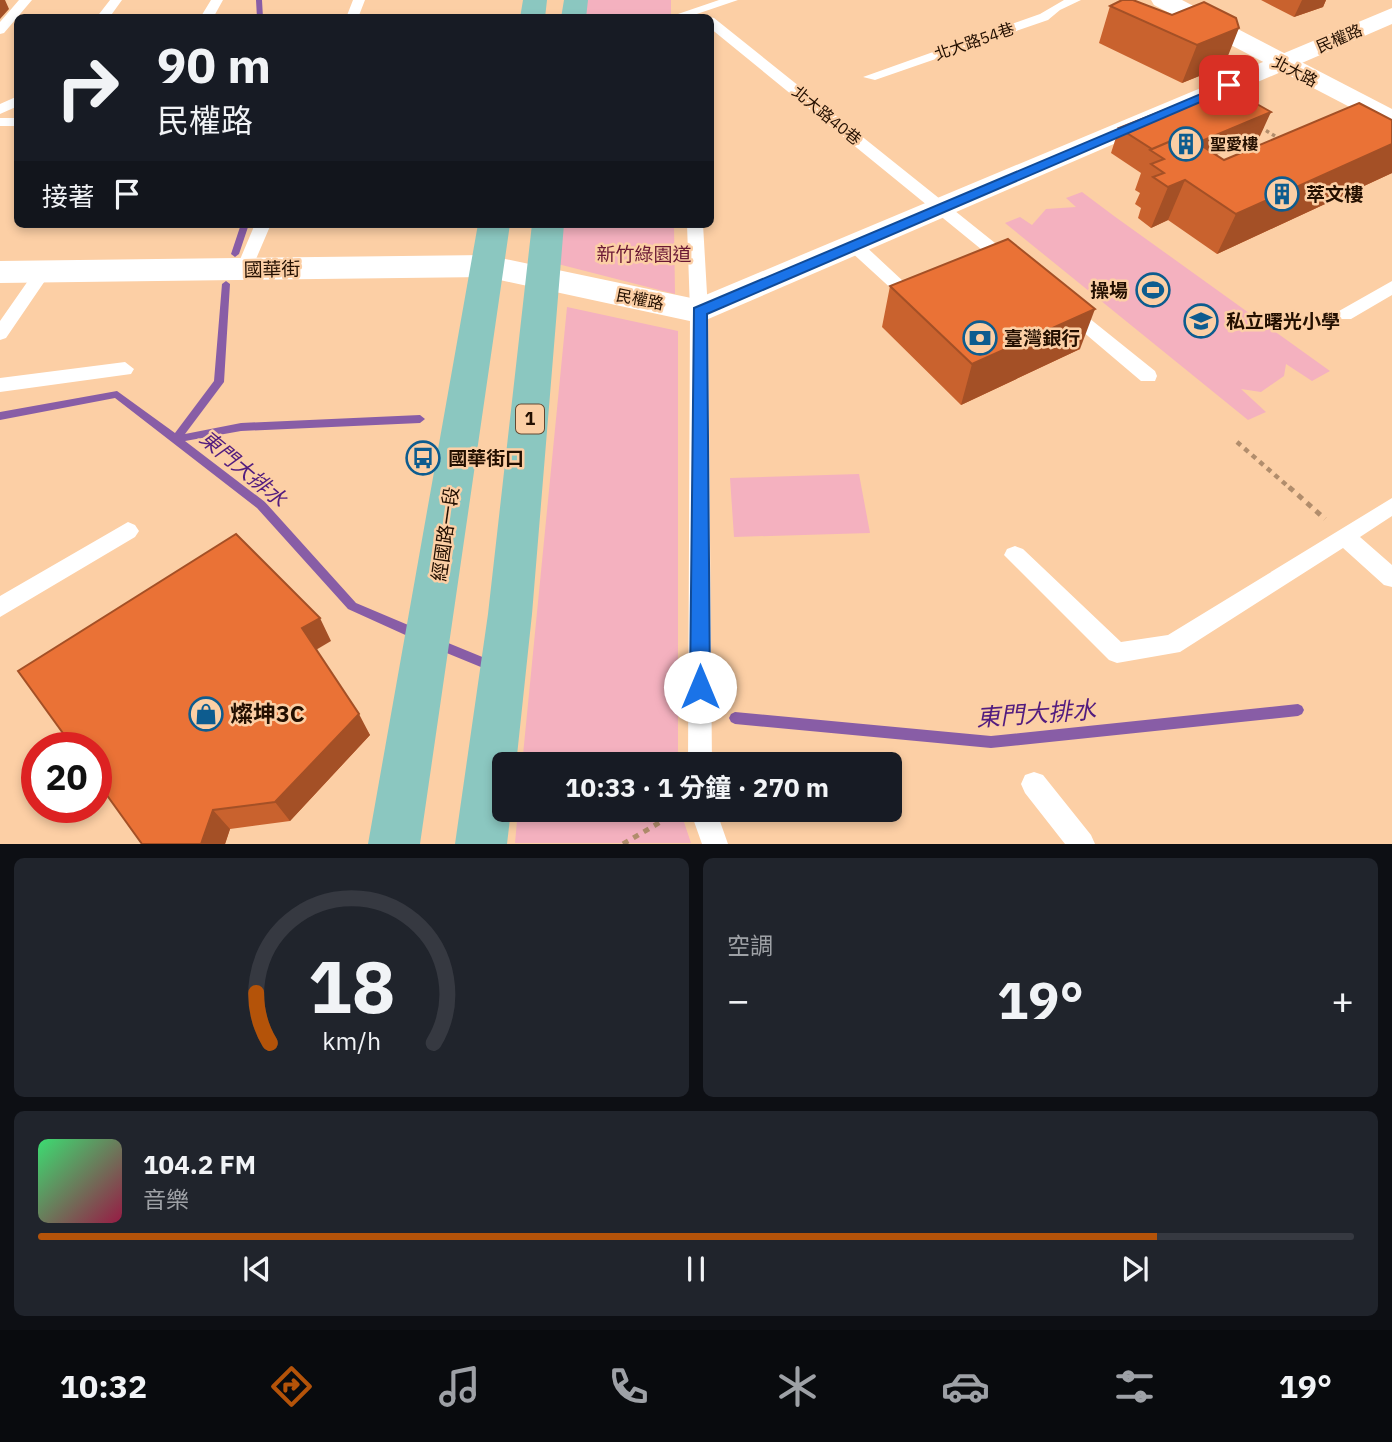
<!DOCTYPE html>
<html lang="zh-TW">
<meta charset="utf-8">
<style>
:root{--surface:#171b24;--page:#20242c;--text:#f1f3f6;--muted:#9ea1a6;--line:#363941;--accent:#b45309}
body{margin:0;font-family:"IBM Plex Sans","Noto Sans TC",sans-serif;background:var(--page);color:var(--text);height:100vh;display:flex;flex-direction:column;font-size:26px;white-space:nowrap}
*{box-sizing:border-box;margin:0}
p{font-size:23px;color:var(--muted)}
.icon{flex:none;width:38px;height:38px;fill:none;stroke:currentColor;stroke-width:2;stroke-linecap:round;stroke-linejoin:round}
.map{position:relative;height:844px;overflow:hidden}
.side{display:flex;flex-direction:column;gap:14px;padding:14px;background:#0d0f14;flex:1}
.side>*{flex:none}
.banner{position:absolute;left:14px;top:14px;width:700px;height:214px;border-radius:10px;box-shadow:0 4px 10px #0003;background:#171b24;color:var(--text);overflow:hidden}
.speed{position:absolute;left:21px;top:732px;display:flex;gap:14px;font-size:35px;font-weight:700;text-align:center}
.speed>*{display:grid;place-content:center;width:91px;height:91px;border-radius:50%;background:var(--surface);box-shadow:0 4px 10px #0003;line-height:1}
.speed .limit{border:10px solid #d22;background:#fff;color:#111}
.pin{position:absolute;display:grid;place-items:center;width:60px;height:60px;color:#fff;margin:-30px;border-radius:14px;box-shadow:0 4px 10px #0006}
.me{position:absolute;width:77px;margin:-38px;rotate:0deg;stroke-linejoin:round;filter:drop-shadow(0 0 5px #0008)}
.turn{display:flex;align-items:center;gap:24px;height:147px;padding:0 28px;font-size:32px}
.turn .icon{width:91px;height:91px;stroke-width:2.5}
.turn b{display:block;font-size:49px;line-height:60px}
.then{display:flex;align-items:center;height:66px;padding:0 28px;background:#0003;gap:14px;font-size:26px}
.big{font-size:52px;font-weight:700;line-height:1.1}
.side .widget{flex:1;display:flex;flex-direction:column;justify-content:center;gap:10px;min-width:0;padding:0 24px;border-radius:10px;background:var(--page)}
.side .dial{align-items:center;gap:0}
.dial svg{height:182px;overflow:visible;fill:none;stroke:var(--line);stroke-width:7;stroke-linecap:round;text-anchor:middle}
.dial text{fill:var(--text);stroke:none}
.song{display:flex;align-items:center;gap:21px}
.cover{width:84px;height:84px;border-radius:10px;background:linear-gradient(135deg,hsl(140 70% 55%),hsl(340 70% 35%))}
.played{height:7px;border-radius:4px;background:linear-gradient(90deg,var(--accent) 85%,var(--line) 85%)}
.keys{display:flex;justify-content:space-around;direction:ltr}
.heat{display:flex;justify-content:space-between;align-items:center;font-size:38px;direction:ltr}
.side .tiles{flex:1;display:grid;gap:14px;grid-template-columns:1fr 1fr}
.widget:last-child{grid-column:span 2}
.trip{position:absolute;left:492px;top:752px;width:410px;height:70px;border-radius:10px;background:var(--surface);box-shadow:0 4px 10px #0003;font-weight:700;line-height:70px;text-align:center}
.dock{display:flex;height:112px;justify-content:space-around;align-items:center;background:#090b0e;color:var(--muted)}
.dock .icon{width:49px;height:49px}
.dock .selected{color:var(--accent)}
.dock b{font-size:32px;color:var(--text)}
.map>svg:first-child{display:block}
</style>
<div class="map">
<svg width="1392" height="844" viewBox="0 0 1392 844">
<rect width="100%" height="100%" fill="#fccfa5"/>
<path fill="#f4b1bf" d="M 587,0 L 671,0 L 671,17 L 585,18 Z
M 1082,192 L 1114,216 L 1330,371 L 1312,381 L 1286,364 L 1284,376 L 1261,392 L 1241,389 L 1266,412 L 1248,420 L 1005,223 L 1020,217 L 1032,225 L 1046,209 L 1076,207 L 1066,198 Z
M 559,224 L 674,224 L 675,294 L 554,263 Z
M 567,307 L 678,331 L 678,765 L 522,765 Z
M 859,474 L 870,533 L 734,537 L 730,478 Z
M 518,810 L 680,810 L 691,843 L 515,843 Z"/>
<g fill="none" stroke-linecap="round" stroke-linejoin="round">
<path fill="#885da6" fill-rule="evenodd" d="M 256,0 L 262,0 L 263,18 L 257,18 Z
M 241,224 L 249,224 L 239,254 L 235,257 L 231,254 Z
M 226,281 L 230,284 L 224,382 L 185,434 L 241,423 L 420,415 L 425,419 L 420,423 L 241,431 L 185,441 L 265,502 L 356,603 L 420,630 L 422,634 L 420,638 L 416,639 L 412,638 L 348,609 L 257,508 L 115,398 L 0,420 L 0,412 L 117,391 L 175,433 L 214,381 L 222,284 Z
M 436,638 L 497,663 L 499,667 L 497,671 L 493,672 L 432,647 L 430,643 L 432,639 Z
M 1298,704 L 1302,706 L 1304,710 L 1302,714 L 1298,716 L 991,748 L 735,724 L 731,722 L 729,718 L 731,714 L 735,712 L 991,736 Z"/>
<path stroke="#b18d6c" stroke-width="3.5" stroke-dasharray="3.5 3.5" stroke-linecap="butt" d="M 1260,127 L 1280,139"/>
<path stroke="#b18d6c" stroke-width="4.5" stroke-dasharray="5 5" stroke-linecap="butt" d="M 1237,442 L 1291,489"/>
<path stroke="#b18d6c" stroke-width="5" stroke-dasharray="6 6" stroke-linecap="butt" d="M 1289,487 L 1325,519
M 623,844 L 674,814"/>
<path fill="#fff" fill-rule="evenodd" d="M 19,0 L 32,0 L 4,33 L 0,34 L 0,22 Z
M 110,0 L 122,0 L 109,18 L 96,18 Z
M 211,0 L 223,0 L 213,18 L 200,18 Z
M 353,0 L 365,0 L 358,18 L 346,18 Z
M 719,0 L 738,0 L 685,18 L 678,14 Z
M 1064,0 L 1081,0 L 1060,10 L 1048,20 L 875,80 L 863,77 L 1040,14 Z
M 710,17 L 714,18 L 1015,259 L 1017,263 L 1015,267 L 1003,267 L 710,28 Z
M 18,96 L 18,106 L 0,114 L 0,104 Z
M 0,118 L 18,118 L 18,126 L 0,126 Z
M 255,224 L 271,224 L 250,273 L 238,273 L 236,269 Z
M 687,224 L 703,224 L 708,311 L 712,765 L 688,765 L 690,311 Z
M 855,241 L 861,242 L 904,282 L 917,277 L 923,279 L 925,283 C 920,291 905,295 896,293 L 849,250 L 847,246 Z
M 43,267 L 51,272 L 6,338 L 0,340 L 0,321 L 37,268 Z
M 1392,281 L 1392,295 L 1351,319 L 1339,319 L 1336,315 L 1339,311 Z
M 1068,304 L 1074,306 L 1155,371 L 1157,376 L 1155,381 L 1141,381 L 1062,314 L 1059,310 Z
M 125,362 L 134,369 L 131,374 L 0,392 L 0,378 Z
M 1392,498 L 1392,516 L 1360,537 L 1392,565 L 1392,587 L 1384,585 L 1343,548 L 1180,652 L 1117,663 L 1109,660 L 1004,555 L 1007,549 L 1015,546 L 1023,549 L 1121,642 L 1168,635 Z
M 128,522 L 135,525 L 139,531 L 135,537 L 0,617 L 0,596 Z
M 1034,772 L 1043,775 L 1091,835 L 1095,844 L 1065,844 L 1025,793 L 1021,784 L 1025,775 Z
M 690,810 L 716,810 L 728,844 L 702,844 Z"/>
<path fill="#fff" fill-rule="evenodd" d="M 1392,8 L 1392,24 L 699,323 L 486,277 L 0,283 L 0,261 L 486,255 L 696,299 Z"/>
<path fill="#fff" fill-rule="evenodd" d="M 1151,0 L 1182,0 L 1392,109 L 1392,129 L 1154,5 Z"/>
<path fill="#8bc7c0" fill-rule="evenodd" d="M 523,0 L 547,0 L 545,18 L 520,18 Z
M 564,0 L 588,0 L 586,18 L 561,18 Z
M 478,224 L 510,224 L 420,844 L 368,844 Z
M 532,224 L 564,224 L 532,614 L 516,765 L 504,765 L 504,810 L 511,810 L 507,844 L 455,844 L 488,614 Z"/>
</g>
<path fill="#c9622e" d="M 1261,0 L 1326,0 L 1323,7 L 1294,17 Z
M 1110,6 L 1172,15 L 1224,66 L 1182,83 L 1099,43 Z
M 1392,120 L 1392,173 L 1217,254 L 1168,220 L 1151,228 L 1138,218 L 1141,208 L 1135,204 L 1140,193 L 1135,190 L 1141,173 L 1111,153 L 1119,128 L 1260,136 L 1216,155 L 1224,160 Z
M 890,286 L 1080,349 L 961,405 L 882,327 Z
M 331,641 L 316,650 L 370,735 L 290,821 L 230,829 L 225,844 L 142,844 L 96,780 Z"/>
<path fill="#a45026" d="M 0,0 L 5,0 L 9,9 L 0,19 Z
M 1302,0 L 1326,0 L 1323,7 L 1294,17 Z
M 1239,28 L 1224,66 L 1182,83 L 1197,45 Z
M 1271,112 L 1260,136 L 1162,178 L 1164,173 L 1164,157 Z
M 1392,144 L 1392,173 L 1217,254 L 1236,214 Z
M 1185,180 L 1168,220 L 1151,228 L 1168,187 Z
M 1095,309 L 1080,349 L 961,405 L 972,364 Z
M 320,618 L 331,641 L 314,651 L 302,628 Z
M 359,714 L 370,735 L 290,821 L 275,802 Z
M 213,810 L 230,829 L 225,844 L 201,844 Z"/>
<path fill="#ea7236" stroke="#a45026" stroke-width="2" d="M 1122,0 L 1133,0 L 1172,15 L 1204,2 L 1236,18 L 1239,28 L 1197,45 L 1110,6 Z
M 1225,86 L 1271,112 L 1197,143 L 1185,135 L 1152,149 L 1119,128 Z
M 1359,103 L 1392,120 L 1392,144 L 1236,214 L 1185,180 L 1168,187 L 1153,177 L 1164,173 L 1151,164 L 1164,159 L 1150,150 L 1185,135 L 1224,160 Z
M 1008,239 L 1095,309 L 972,364 L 890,286 Z
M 236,534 L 320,618 L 302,628 L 359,714 L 275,802 L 213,810 L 201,844 L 142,844 L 96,780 L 96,747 L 73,747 L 18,671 Z"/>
<path fill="#1a73e8" stroke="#114b97" stroke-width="2" d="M 1229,82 L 1235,85 L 1233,88 L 707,314 L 710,687 L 707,694 L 700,696 L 693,694 L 690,687 L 694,308 Z"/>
<defs>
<symbol id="building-ring" viewBox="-11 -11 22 22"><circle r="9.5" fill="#fccfa5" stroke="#0d5c8f" stroke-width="1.5"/><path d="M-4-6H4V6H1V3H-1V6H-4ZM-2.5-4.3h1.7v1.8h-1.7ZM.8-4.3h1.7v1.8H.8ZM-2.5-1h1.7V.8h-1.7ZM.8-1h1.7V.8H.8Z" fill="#0d5c8f"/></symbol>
<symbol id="stadium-ring" viewBox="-11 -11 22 22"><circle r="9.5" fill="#fccfa5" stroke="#0d5c8f" stroke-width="1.5"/><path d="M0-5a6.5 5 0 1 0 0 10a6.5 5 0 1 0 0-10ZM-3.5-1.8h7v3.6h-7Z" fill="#0d5c8f"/></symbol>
<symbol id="school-ring" viewBox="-11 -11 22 22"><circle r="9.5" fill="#fccfa5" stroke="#0d5c8f" stroke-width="1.5"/><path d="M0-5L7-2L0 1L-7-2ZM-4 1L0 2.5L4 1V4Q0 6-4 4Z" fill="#0d5c8f"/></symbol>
<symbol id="bank-ring" viewBox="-11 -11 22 22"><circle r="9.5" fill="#fccfa5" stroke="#0d5c8f" stroke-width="1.5"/><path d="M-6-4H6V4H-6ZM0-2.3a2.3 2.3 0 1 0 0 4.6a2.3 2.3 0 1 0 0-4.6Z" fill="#0d5c8f"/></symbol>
<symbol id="bus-ring" viewBox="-11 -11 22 22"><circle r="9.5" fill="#fccfa5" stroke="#0d5c8f" stroke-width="1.5"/><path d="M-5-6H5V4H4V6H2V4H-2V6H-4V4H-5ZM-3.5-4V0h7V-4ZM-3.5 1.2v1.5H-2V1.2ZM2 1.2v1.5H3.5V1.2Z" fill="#0d5c8f"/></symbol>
<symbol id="shop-ring" viewBox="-11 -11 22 22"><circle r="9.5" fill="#fccfa5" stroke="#0d5c8f" stroke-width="1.5"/><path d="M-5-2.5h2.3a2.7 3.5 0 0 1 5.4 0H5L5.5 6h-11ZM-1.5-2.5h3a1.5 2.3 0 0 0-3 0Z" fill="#0d5c8f"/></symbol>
</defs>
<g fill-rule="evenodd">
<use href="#building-ring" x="1167" y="125" width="38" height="38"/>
<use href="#building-ring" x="1263" y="175" width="38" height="38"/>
<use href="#stadium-ring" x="1134" y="271" width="38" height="38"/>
<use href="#school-ring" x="1182" y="302" width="38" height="38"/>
<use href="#bank-ring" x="961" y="319" width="38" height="38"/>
<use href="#bus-ring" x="404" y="439" width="38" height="38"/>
<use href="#shop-ring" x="187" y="695" width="38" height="38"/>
</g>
<g text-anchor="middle" stroke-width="5" stroke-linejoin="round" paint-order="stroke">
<g font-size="16" fill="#230f00" stroke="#fccfa5">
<text transform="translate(1339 38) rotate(-23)" y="6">民權路</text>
<text transform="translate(974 41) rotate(-19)" y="6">北大路54巷</text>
<text transform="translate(1295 71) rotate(27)" y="6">北大路</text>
<text transform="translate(827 115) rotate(39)" y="6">北大路40巷</text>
<text transform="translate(640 299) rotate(11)" y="6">民權路</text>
</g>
<g font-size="16" font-weight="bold" fill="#230f00" stroke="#fccfa5" text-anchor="start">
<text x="1210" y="150">聖愛樓</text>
</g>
<rect fill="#fccfa5" stroke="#644932" stroke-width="2" x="516" y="404.5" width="28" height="29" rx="5"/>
<g font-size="18" font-weight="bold" fill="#230f00">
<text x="530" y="425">1</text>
</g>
<g font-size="19" font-weight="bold" fill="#230f00" stroke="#fccfa5" text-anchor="start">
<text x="1306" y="201">萃文樓</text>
<text x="1128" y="297" text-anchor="end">操場</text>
<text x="1226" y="328">私立曙光小學</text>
<text x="1004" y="345">臺灣銀行</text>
<text x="448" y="465">國華街口</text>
</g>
<g font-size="19" fill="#6a1834" stroke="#fccfa5">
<text x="644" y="261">新竹綠園道</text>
</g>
<g font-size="19" fill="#230f00" stroke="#fccfa5">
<text transform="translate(272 269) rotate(-1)" y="7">國華街</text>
<text transform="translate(445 534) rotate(-82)" y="7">經國路一段</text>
</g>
<g font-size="21" font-style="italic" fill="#521c7f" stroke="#fccfa5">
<text transform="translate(243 469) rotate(40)" y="7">東門大排水</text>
</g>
<g font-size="23" font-weight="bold" fill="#230f00" stroke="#fccfa5" text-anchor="start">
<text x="230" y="722">燦坤3C</text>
</g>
<g font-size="24" font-style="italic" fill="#521c7f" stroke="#fccfa5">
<text transform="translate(1036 714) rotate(-4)" y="8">東門大排水</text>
</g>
</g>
</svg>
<div class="speed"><div class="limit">20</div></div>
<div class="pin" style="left:1229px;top:85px;background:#d93025"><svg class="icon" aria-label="arrive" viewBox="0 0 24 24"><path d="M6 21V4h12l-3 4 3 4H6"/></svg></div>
<svg class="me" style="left:700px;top:687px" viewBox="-20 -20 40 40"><circle r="19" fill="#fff"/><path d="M0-13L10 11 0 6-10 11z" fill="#1a73e8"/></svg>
<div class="trip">10:33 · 1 分鐘 · 270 m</div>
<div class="banner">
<div class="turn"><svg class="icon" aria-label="right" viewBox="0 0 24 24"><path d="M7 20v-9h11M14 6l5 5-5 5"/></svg><div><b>90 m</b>民權路</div></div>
<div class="then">接著<svg class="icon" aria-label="arrive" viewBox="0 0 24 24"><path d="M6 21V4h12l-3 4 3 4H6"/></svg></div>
</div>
</div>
<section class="side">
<div class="tiles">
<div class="widget dial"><svg viewBox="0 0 100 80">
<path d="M14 69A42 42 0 1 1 86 69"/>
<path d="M14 69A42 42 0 0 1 8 47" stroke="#b45309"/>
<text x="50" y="56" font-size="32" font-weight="700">18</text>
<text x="50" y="72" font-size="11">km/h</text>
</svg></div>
<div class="widget"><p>空調</p>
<div class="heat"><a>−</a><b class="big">19°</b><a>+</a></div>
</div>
<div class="widget">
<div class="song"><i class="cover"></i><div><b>104.2 FM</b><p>音樂</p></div></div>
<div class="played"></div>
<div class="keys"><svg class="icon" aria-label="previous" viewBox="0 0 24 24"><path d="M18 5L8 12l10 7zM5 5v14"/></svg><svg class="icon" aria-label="pause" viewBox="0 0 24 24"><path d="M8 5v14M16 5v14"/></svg><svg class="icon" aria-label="next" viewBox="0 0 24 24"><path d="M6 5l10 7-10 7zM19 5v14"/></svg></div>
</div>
</div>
</section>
<nav class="dock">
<b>10:32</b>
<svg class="icon selected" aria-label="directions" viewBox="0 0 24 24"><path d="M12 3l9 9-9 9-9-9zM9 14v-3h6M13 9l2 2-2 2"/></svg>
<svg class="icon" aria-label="music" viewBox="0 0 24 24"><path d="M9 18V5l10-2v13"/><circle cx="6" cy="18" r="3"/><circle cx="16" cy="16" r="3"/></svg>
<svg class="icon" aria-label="phone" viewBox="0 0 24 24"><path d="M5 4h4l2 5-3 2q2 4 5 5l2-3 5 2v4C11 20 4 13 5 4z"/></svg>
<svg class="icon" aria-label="climate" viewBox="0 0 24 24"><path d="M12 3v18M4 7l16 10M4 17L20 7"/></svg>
<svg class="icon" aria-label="car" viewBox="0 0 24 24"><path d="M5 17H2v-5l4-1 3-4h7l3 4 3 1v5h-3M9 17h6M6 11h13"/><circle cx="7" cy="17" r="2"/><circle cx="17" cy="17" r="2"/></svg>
<svg class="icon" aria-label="filters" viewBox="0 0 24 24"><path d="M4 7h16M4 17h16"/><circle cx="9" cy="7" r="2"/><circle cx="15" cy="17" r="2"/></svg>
<b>19°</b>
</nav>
